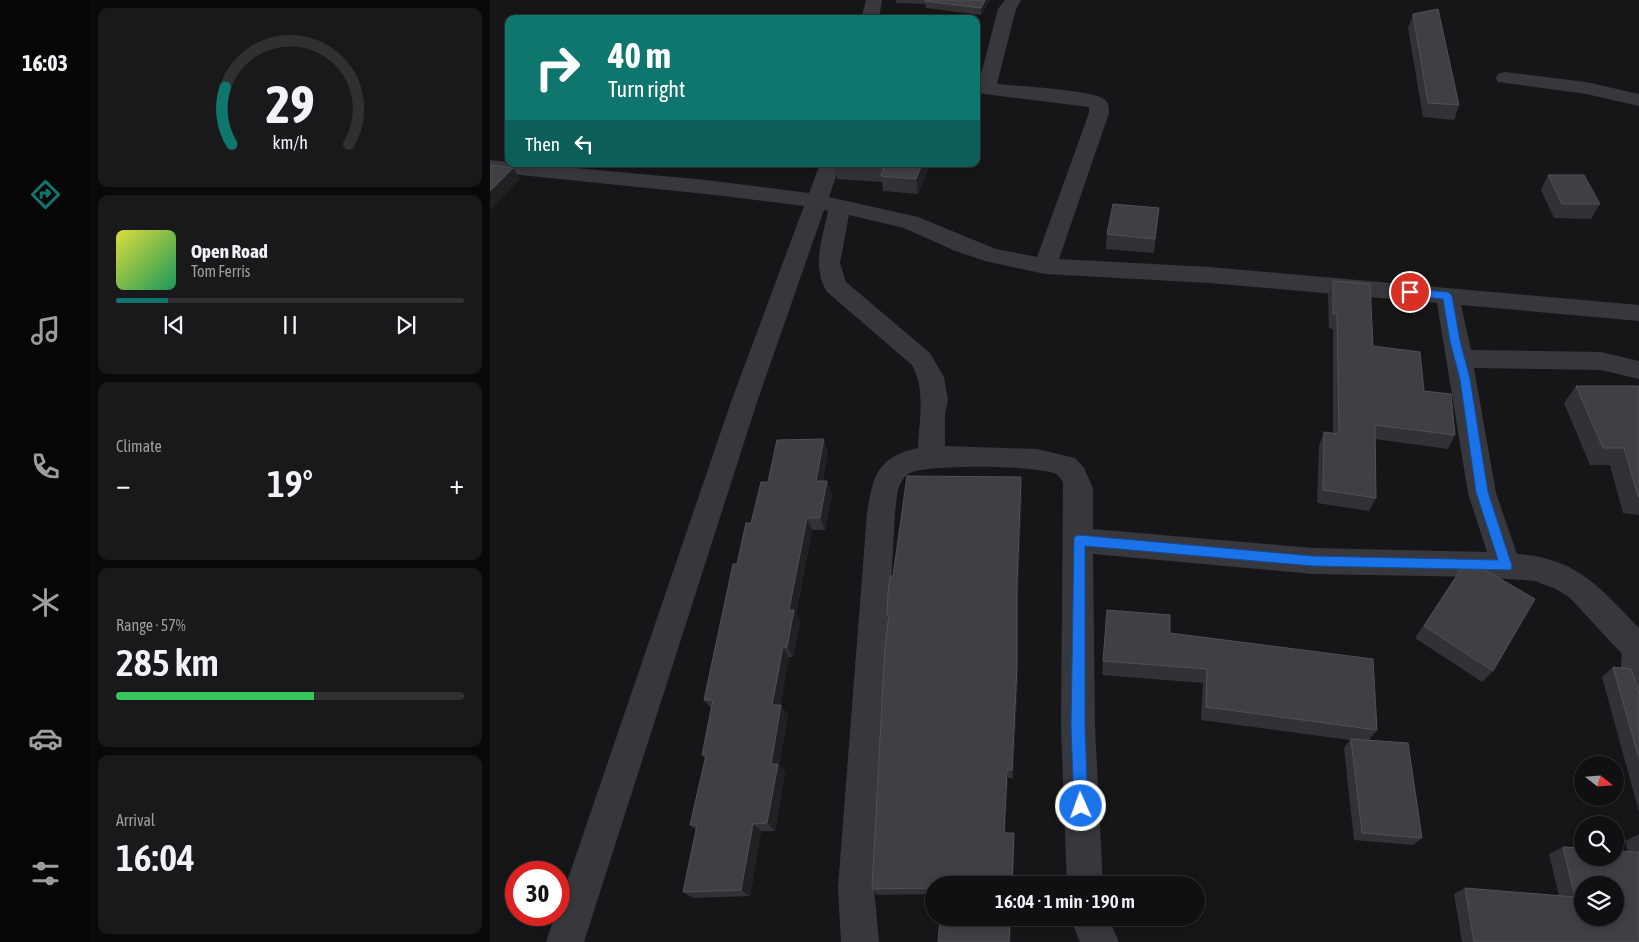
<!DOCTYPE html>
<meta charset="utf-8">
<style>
:root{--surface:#101012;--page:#19191b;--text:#f1f3f6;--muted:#9c9d9f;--line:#303032;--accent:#0f766e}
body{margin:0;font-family:"Asap Condensed",sans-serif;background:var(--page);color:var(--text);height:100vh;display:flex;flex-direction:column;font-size:19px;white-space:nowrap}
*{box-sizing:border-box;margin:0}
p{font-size:16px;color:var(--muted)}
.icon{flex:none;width:28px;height:28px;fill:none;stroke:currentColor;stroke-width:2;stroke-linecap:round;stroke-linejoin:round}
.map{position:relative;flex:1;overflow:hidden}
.details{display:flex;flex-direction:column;gap:8px;padding:8px;background:#09090a;width:400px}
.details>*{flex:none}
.guide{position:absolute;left:15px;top:15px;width:475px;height:152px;border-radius:10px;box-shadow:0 2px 8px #0003,0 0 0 1px var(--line);background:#0f766e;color:#fff;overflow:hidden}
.needle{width:32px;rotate:107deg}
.fabs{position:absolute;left:1084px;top:756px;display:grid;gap:10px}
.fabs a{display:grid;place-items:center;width:50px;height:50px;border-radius:50%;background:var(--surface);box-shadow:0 2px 8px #0003,0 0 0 1px var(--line);font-size:25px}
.speed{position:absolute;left:15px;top:861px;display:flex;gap:10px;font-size:25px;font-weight:700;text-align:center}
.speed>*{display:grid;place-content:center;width:65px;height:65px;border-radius:50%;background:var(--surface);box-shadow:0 2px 8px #0003,0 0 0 1px var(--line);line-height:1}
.speed .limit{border:8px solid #d22;background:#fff;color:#111}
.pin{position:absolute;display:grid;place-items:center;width:42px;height:42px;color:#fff;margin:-21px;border:2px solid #fff;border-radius:50%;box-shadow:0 1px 5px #0007}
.me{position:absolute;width:55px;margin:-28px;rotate:358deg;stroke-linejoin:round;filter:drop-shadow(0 0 4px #0008)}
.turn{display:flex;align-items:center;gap:18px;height:105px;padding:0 20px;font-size:22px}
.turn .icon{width:65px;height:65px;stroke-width:2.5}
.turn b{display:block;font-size:35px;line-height:42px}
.then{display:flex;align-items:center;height:48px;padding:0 20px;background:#0003;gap:10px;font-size:19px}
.big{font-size:38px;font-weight:600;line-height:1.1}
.details .tile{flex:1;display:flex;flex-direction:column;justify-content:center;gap:8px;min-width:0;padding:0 18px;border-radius:10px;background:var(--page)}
.details .dial{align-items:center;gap:0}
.dial svg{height:130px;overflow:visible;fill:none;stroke:var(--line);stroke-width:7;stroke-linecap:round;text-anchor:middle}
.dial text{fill:var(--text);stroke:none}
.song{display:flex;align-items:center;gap:15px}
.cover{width:60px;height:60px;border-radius:8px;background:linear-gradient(135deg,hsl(60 70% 55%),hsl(150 70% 35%))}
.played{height:5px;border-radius:2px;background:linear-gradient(90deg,var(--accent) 15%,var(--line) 15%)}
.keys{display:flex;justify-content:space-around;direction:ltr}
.heat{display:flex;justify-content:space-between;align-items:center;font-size:28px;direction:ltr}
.charge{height:8px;border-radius:4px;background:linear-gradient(90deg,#34c759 57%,var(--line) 0)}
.trip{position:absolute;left:435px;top:876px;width:280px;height:50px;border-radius:25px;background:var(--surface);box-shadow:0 2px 8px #0003,0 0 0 1px var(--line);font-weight:600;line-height:50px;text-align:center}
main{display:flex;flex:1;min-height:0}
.tab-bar{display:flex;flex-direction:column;width:90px;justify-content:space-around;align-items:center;background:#060607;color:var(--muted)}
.tab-bar .icon{width:35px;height:35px}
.tab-bar .current{color:var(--accent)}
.tab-bar b{font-size:22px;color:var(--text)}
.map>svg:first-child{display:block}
</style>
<main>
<nav class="tab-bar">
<b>16:03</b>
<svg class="icon current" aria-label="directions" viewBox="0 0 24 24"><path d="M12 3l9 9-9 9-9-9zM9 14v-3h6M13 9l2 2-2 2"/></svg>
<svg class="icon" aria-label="music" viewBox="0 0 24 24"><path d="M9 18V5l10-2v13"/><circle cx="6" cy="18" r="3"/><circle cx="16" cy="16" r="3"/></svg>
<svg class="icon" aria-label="phone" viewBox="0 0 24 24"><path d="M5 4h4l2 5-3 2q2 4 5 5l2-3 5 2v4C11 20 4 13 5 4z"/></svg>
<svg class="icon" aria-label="climate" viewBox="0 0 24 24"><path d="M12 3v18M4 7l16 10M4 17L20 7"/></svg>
<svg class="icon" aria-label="car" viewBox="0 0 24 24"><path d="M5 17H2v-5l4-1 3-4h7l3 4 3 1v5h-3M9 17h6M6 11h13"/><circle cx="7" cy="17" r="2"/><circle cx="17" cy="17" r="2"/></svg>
<svg class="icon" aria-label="filters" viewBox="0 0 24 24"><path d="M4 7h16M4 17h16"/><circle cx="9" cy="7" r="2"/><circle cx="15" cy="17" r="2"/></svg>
</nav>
<section class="details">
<div class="tile dial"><svg viewBox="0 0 100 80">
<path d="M14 69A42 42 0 1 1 86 69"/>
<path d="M14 69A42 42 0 0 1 10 34" stroke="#0f766e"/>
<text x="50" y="56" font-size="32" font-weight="700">29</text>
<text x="50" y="72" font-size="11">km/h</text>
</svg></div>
<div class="tile">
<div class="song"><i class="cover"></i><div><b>Open Road</b><p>Tom Ferris</p></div></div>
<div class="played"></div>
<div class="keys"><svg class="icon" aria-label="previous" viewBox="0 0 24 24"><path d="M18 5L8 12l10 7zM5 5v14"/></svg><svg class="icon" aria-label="pause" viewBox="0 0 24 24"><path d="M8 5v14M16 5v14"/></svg><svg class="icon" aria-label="next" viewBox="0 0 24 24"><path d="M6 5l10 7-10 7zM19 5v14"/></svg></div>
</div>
<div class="tile"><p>Climate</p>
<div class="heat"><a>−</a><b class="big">19°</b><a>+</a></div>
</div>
<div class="tile"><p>Range · 57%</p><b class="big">285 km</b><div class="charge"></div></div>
<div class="tile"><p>Arrival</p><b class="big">16:04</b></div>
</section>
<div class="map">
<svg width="1149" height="942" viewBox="0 0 1149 942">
<rect width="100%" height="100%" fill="#161618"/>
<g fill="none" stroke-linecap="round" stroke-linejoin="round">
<path fill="#37383d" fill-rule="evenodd" d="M 376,0 L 392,0 L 389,19 L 371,19 Z
M 515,0 L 531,0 L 526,9 L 507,84 C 527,86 601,90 614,99 C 619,103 619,107 619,113 L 569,259 L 720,267 L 1149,305 L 1149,321 L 971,305 L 981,350 L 1111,352 L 1149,361 L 1149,379 L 1111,370 L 984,368 L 1006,493 L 1027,554 C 1087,558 1110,588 1149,628 L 1149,705 L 1138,701 C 1130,685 1130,671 1132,654 L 1080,598 L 1066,589 L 1045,581 L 991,577 L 823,574 L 603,554 L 605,727 L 613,885 L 577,885 L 571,727 L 573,482 C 571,479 569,476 566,474 C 550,465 431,464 418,474 C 406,483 407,500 405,513 L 384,887 L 389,942 L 351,942 L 348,887 L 377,513 C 383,476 387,457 428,448 C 429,419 436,391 422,365 L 337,292 C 321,266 333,237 338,211 L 334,210 L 267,402 L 94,942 L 56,942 L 65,915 L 69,915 L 69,905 L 241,402 L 314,206 L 216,194 L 0,172 L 0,160 L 19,162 L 19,164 L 42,164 L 216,180 L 319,193 L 330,164 L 350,164 L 339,197 L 428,217 L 506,249 L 547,257 L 599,113 L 599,107 L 486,93 L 486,81 L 489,82 L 508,9 ZM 359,215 L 414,228 L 463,250 L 495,261 L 555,274 L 720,283 L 947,303 L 978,493 L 997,552 L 823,548 L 603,529 L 603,488 L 594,468 L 585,458 L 547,449 L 455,446 L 455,415 L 458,400 L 454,377 L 440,353 L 356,282 L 350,263 Z
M 1015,72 L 1096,82 L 1149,94 L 1149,106 L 1096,94 L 1008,82 L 1006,78 L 1008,74 Z
M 580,918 L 618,918 L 629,942 L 590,942 Z"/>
</g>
<path fill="#323236" d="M 406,0 L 500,0 L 491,15 L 436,8 L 435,4 L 406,3 Z
M 923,14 L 969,105 L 964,120 L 933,117 L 918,28 Z
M 440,164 L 428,194 L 393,191 L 392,182 L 347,179 L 343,165 Z
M 1058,175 L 1110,204 L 1101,219 L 1064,218 L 1051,190 Z
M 669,208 L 664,253 L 616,249 L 617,234 Z
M 843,281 L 883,346 L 934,391 L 965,435 L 958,449 L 885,439 L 886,498 L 879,511 L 827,503 L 829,446 L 834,432 L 843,433 L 843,329 L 839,328 L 838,295 Z
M 1086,386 L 1149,386 L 1149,515 L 1133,513 L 1120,465 L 1100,465 L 1074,403 Z
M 338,452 L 333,481 L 337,481 L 342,494 L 335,530 L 322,530 L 306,614 L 310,621 L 303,657 L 299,657 L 290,705 L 298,715 L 289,765 L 295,772 L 285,831 L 271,831 L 260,896 L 203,898 L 193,892 L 206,830 L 200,825 L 215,758 L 212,755 L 221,708 L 214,700 L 247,564 L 261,523 Z
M 532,490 L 528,595 L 528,677 L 523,778 L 518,778 L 515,833 L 525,840 L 444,885 L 444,894 L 387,895 L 382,889 L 399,621 L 397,615 L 403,576 Z
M 973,566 L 1003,671 L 992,682 L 925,638 Z
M 617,610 L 680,633 L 887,730 L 879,740 L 932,838 L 923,845 L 864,840 L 854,748 L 860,740 L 711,720 L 713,683 L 612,675 Z
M 1123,667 L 1149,693 L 1149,812 L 1112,677 Z
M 1149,834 L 1149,942 L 972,942 L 964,894 L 975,888 L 1069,896 L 1059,854 L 1073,847 L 1138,852 L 1135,841 Z"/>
<path fill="#212124" d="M 495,0 L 500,0 L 491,15 L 491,8 Z
M 432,164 L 440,164 L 428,194 L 426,179 Z
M 23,168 L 30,179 L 0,210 L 0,191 Z
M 334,439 L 338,452 L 331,494 L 326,481 Z
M 531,477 L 532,490 L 528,595 L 528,677 L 523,778 L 522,770 L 527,584 Z
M 337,481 L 342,494 L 335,530 L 330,518 Z
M 317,518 L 322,530 L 306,614 L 310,621 L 303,657 L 297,647 L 299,610 Z
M 293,647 L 299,657 L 289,715 L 282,705 Z
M 291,705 L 298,715 L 289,765 L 295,772 L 285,831 L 277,823 L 281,764 Z
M 517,770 L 518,778 L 515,840 L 514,833 Z
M 263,824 L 271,831 L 260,896 L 251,890 Z
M 524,833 L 525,840 L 523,885 L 522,885 Z
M 520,918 L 522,918 L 521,942 L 519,942 Z"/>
<path fill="#3f3f44" stroke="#4f5156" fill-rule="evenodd" d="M 435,0 L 495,0 L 491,8 L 435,1 Z
M 948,9 L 969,105 L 938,103 L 923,14 Z
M 344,164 L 432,164 L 426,179 L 391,176 L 394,168 L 343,165 Z
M 0,165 L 23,168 L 0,191 Z
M 1058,175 L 1094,175 L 1110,204 L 1072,204 Z
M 623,204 L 669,208 L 665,239 L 617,234 Z
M 843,281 L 880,284 L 883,346 L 930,352 L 934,391 L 961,394 L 965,435 L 885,425 L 886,498 L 833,490 L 834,432 L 849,434 L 847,314 L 843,314 Z
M 1086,386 L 1149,386 L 1149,497 L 1148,496 L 1134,448 L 1113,448 Z
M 334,439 L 326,481 L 337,481 L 330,518 L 317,518 L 299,610 L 304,610 L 297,647 L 293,647 L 282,705 L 291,705 L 281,764 L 288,764 L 277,823 L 263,824 L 251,890 L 193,892 L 207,825 L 200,825 L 216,755 L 212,755 L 223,700 L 214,700 L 243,564 L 247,564 L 256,523 L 261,523 L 271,482 L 278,482 L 287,440 Z
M 417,476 L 531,477 L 527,584 L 527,667 L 522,770 L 517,770 L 514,833 L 524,833 L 522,885 L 444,885 L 444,888 L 382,889 L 395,646 L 399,615 L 397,615 L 398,594 L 400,576 L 403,576 Z
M 973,566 L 990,567 L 1045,599 L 1003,671 L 934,626 Z
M 617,610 L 680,615 L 680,633 L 883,659 L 887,730 L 716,707 L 717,669 L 613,661 Z
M 1123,667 L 1141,669 L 1149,693 L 1149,758 Z
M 861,739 L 918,743 L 932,838 L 872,833 Z
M 1073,847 L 1092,848 L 1092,858 L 1125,858 L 1125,851 L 1149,852 L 1149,942 L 984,942 L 975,888 L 1085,897 ZM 1092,885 L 1125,885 L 1125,918 L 1092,918 Z
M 450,918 L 520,918 L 519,942 L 448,942 Z"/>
<path fill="#1a73e8" stroke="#114b97" d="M 920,289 L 958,292 L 962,296 L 970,341 L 980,379 L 998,492 L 1022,566 L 1021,570 L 823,566 L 595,546 L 595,727 L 598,806 L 596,811 L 591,814 L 586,811 L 584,806 L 581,727 L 584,537 L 588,535 L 823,556 L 1008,560 L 986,492 L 970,379 L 960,341 L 953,299 L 917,295 L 915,292 Z"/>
</svg>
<div class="fabs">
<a><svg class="needle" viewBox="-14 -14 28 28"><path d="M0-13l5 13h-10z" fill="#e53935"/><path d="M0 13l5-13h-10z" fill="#9c9d9f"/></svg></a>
<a><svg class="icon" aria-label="search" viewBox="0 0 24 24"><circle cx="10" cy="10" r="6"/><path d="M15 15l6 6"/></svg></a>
<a><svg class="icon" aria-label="layers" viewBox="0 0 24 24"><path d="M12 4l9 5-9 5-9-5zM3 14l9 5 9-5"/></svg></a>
</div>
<div class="speed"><div class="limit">30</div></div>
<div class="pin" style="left:920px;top:292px;background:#d93025"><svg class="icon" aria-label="arrive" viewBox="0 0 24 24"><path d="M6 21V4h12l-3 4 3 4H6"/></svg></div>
<svg class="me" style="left:591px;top:806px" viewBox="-20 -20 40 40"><circle r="17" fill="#1a73e8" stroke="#fff" stroke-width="3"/><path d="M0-11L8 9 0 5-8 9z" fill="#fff"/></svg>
<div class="trip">16:04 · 1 min · 190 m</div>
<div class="guide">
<div class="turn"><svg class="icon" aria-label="right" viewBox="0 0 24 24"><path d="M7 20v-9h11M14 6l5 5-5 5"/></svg><div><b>40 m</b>Turn right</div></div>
<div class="then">Then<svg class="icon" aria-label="left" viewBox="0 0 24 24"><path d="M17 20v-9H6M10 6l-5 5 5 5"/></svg></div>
</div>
</div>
</main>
